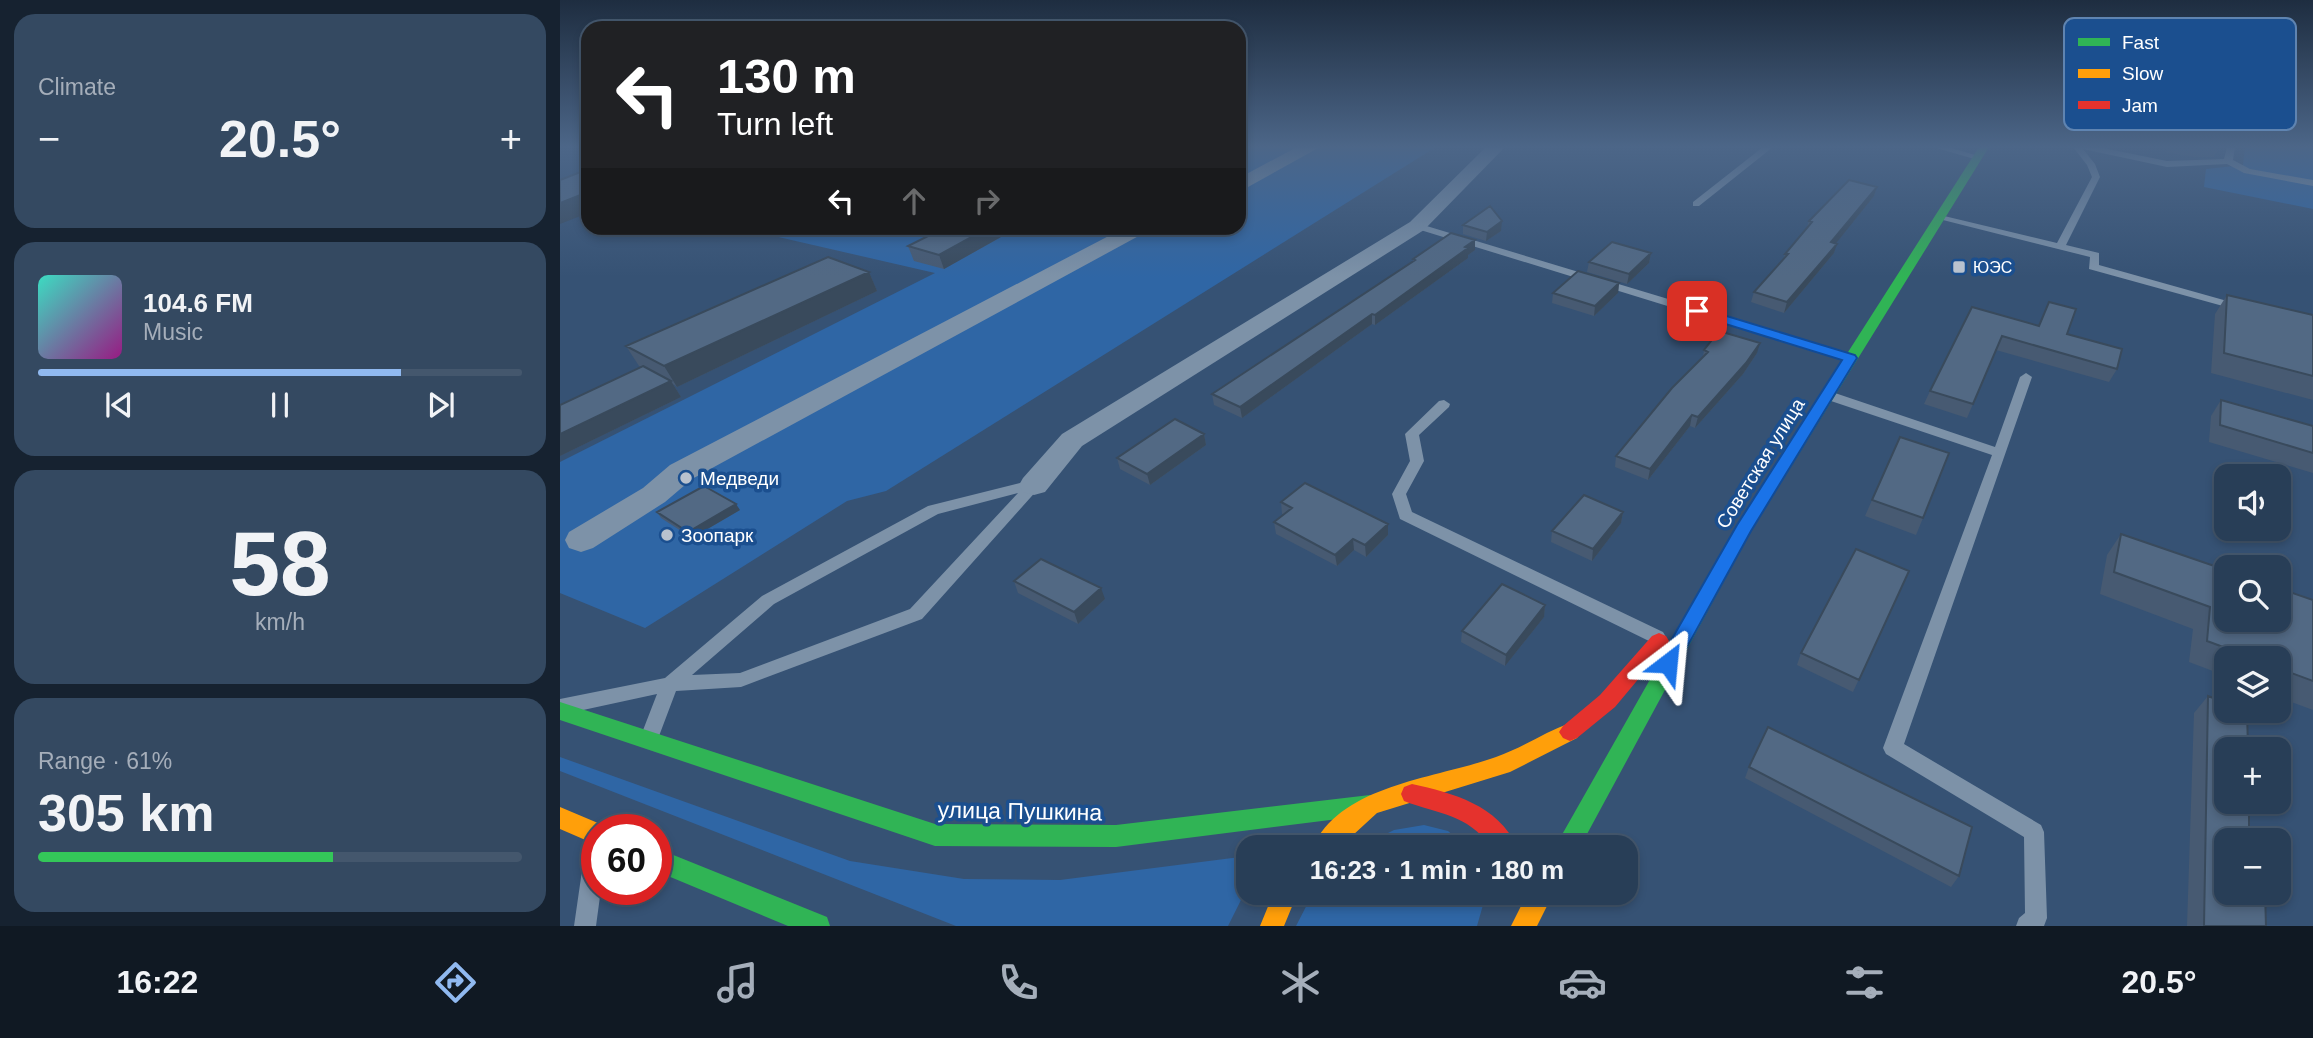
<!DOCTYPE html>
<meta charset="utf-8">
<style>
:root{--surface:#283e57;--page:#344961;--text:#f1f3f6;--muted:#a5aeba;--line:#44576d;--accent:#90b9f0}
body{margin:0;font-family:Helvetica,sans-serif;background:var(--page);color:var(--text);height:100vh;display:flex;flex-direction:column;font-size:26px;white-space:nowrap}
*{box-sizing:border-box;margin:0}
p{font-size:23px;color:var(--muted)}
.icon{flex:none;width:38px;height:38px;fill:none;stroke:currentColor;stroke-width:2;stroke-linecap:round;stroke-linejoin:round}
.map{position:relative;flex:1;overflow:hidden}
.panel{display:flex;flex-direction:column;gap:14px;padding:14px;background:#162230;width:560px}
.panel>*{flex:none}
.guide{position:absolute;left:21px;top:21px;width:665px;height:214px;border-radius:21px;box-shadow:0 4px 10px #0003,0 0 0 2px var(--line);background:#202124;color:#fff;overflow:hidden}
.fabs{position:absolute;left:1654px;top:464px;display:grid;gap:14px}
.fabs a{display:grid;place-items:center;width:77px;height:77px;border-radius:14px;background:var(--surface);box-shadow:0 4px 10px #0003,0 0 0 2px var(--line);font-size:35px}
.speed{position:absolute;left:21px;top:814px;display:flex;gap:14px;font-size:35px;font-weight:700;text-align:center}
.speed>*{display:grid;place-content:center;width:91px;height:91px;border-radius:50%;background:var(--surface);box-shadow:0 4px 10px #0003,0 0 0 2px var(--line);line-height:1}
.speed .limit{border:10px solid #d22;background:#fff;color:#111}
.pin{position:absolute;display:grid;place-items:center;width:60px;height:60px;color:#fff;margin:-30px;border-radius:14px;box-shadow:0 4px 10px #0006}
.me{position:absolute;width:77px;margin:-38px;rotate:29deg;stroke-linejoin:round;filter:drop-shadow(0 0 5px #0008)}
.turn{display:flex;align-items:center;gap:24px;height:147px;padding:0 21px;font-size:32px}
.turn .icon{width:91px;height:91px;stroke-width:2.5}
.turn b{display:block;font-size:49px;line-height:60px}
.lanes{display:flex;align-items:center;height:66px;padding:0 21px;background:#0003;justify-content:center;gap:35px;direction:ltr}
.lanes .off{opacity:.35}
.big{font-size:52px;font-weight:700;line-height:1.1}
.panel .card{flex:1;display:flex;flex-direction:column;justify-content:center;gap:10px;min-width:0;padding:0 24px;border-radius:21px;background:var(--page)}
.panel .dial{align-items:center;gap:0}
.dial b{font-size:91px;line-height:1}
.song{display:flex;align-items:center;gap:21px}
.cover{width:84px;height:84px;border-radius:10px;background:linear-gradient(135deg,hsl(170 70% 55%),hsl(310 70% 35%))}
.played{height:7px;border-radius:4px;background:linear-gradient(90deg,var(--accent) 75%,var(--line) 75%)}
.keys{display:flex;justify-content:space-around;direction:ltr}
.heat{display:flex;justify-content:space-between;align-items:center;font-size:38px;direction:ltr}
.charge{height:10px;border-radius:5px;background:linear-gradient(90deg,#34c759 61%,var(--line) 0)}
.trip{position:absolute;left:676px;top:835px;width:402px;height:70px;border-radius:21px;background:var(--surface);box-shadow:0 4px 10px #0003,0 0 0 2px var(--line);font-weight:700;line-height:70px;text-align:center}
.dock{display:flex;height:112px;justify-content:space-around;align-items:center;background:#101923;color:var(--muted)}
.dock .icon{width:49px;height:49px}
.dock .selected{color:var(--accent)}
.dock b{font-size:32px;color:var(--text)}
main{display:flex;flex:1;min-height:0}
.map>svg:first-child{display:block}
</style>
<main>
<section class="panel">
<div class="card"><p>Climate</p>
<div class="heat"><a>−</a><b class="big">20.5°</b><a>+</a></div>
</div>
<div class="card">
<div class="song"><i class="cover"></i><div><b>104.6 FM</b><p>Music</p></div></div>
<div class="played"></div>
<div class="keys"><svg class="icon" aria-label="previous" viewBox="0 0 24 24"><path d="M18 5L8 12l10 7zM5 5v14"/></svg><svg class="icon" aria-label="pause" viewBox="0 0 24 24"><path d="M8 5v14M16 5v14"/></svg><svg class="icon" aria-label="next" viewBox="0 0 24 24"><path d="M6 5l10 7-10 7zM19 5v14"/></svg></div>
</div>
<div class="card dial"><b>58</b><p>km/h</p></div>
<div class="card"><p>Range · 61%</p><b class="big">305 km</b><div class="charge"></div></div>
</section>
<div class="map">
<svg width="1753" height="926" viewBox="0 0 1753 926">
<rect width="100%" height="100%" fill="#365274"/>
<path fill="#2f66a5" d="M 679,147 L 876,147 L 326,491 L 287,501 L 85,628 L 0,593 L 0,462 L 375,273 L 179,228 L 679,228 Z
M 1685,147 L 1753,147 L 1753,209 L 1644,187 L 1646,169 L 1683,165 Z
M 0,757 L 290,861 L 404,879 L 500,880 L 688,856 L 688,886 L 668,926 L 396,926 L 0,771 Z
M 864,825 L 888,831 L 907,847 L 800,847 L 834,830 Z
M 753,893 L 921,893 L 923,905 L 917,926 L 736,926 Z"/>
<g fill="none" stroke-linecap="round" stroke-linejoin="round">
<path fill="#7d92a8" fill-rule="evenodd" d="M 1203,147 L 1213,147 L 1139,206 L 1133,206 L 1133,202 Z
M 1373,147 L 1388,147 L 1422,157 L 1418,160 Z
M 1513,147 L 1538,147 L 1607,161 L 1664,159 L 1667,147 L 1675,147 L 1673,160 L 1690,169 L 1753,180 L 1753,186 L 1684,173 L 1667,164 L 1607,167 L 1523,149 L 1535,164 L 1540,177 L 1506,245 L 1539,253 L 1539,265 L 1685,306 L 1687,308 L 1681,311 L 1529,269 L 1530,257 L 1375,218 L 1380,215 L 1497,243 L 1532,177 L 1527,165 Z
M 854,224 L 860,224 L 1294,355 L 1296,358 L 1294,361 L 1286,361 L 854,228 Z
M 1466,373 L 1472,377 L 1344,744 L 1481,825 L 1484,832 L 1487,918 L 1484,926 L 1456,926 L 1459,918 L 1465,913 L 1464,837 L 1326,754 L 1323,748 L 1432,455 L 1262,398 L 1261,395 L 1267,391 L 1272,392 L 1435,447 L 1460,377 Z
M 884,400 L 890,404 L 889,407 L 859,435 L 864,461 L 846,494 L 852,512 L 1103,632 L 1106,637 L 1103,642 L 1097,644 L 1091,642 L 840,519 L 832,494 L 850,461 L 845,434 L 879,401 Z
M 472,480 L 479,482 L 481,485 L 479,488 L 362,619 L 181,687 L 116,691 L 96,744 L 89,746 L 82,744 L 80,738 L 97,694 L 0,715 L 0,699 L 105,678 L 202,596 L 368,506 ZM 458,493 L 350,609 L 180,673 L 132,675 L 214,604 L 378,514 Z
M 36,833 L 37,889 L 41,889 L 36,926 L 14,926 L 26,843 L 29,836 Z"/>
<path fill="#7d92a8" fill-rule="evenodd" d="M 737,147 L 760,147 L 679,192 L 679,178 Z
M 926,147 L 945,147 L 864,230 L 522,446 L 485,492 L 474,495 L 463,492 L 459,485 L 463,478 L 502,434 L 850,222 Z
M 564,228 L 589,228 L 586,232 L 132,479 L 105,502 L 33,548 L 21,552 L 9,548 L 5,540 L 9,532 L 83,488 L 110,465 Z"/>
<path fill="#30b455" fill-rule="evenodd" d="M 1419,147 L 1429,147 L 1191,531 L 1020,847 L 995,847 L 1177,526 Z
M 0,702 L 375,824 L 556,825 L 810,795 L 818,798 L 821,805 L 818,812 L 810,815 L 556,847 L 375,846 L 0,720 Z
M 96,848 L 267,917 L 270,926 L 228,926 L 96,871 Z"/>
<path fill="#ff9f0a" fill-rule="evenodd" d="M 1010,723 L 1017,726 L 1021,732 L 1017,738 L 950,772 L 817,813 L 780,847 L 753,847 C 781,784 879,778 936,757 C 962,748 985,732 1010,723 Z
M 0,807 L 45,826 L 47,830 L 37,830 L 37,845 L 0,829 Z
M 714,892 L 738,892 L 724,926 L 700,926 Z
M 968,892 L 994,892 L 977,926 L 951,926 Z"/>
<path fill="#e5322d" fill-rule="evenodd" d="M 1099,633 L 1106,636 L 1109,641 L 1106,646 L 1055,707 L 1017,738 L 1010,741 L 1003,738 L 999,732 L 1003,726 L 1040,695 L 1092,636 Z
M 852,784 C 893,793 938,805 957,847 L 931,847 C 906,813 880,815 844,801 L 841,794 L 844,787 Z"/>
</g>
<path fill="#475a72" d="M 1606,147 L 1659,147 L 1654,157 L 1634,157 L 1605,152 Z
M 1317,187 L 1314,196 L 1276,243 L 1274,253 L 1224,313 L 1191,302 L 1194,292 L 1223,260 L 1225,254 L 1247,227 L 1249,221 Z
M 903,225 L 941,231 L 926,241 L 903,234 Z
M 384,228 L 457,228 L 384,269 L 354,261 L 348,246 Z
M 915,250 L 908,255 L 908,258 L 815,325 L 812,324 L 682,418 L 654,405 L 652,394 L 853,261 L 853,259 Z
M 1091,253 L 1089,263 L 1067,284 L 1027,272 L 1029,262 Z
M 309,272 L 317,291 L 117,387 L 113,384 L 121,397 L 0,456 L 0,405 L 81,367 L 79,366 L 66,346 Z
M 1059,283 L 1058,293 L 1034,316 L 992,303 L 993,293 Z
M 1667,295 L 1753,315 L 1753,400 L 1651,373 L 1655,314 Z
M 1489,302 L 1507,334 L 1557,369 L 1549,382 L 1436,350 L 1407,418 L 1364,404 L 1370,391 L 1412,307 L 1478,326 Z
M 1144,350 L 1197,353 L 1183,374 L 1135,428 L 1130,426 L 1088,480 L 1055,467 L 1056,456 L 1143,357 Z
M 1661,400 L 1753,426 L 1753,473 L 1649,442 L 1651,416 Z
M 644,434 L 646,445 L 590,485 L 560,469 L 557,458 Z
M 1312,500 L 1363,518 L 1356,535 L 1305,516 Z
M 721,502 L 828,535 L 806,557 L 794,550 L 777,566 L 716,534 L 714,522 L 724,514 L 722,514 Z
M 180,510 L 132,538 L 101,518 L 97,512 Z
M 1063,512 L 1061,523 L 1032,561 L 991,542 L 992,531 Z
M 1561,534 L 1753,600 L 1753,710 L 1718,697 L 1718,658 L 1666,658 L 1666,676 L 1629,662 L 1633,629 L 1540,594 L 1547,555 Z
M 1349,571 L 1293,692 L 1237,665 L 1241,653 Z
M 454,581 L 545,599 L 518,624 L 458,593 Z
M 985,605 L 984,617 L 945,666 L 901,642 L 902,631 Z
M 1648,696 L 1666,840 L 1706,926 L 1627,926 L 1634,713 Z
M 1189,767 L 1399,876 L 1391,887 L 1185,778 Z"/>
<path fill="#394a5c" d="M 1317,187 L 1314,196 L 1269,252 L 1271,242 Z
M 28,192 L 28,213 L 0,224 L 0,203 Z
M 942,221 L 941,231 L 926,241 L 927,232 Z
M 428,228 L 457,228 L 384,269 L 379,255 Z
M 915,240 L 915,250 L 908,255 L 908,258 L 815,325 L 815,315 Z
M 1277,244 L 1274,253 L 1224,313 L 1227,302 Z
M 1091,253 L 1089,263 L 1067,284 L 1069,274 Z
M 309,272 L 317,291 L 117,387 L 104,366 Z
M 1059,283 L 1058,293 L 1034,316 L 1035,306 Z
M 812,314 L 812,324 L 682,418 L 680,407 Z
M 1200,343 L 1197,353 L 1183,374 L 1135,428 L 1138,417 Z
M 111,381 L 121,397 L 0,456 L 0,434 Z
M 1132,415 L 1130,426 L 1088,480 L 1090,469 Z
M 644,434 L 646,445 L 590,485 L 587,474 Z
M 176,504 L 180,510 L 132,538 L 128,532 Z
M 1063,512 L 1061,523 L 1032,561 L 1033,549 Z
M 828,524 L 828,535 L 806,557 L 805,545 Z
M 793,539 L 794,550 L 777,566 L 775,555 Z
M 541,588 L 545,599 L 518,624 L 514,612 Z
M 985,605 L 984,617 L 945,666 L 946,655 Z"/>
<path fill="#526984" stroke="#394a5c" stroke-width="2" d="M 28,169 L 28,192 L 0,203 L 0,180 Z
M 1289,180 L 1317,187 L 1271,242 L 1277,244 L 1227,302 L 1194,292 L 1228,254 L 1225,254 L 1252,222 L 1249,221 Z
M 930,206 L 942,221 L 927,232 L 903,225 Z
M 384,228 L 428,228 L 379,255 L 348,246 Z
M 891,233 L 915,240 L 905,247 L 908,248 L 815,315 L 812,314 L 680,407 L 652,394 L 855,260 L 853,259 Z
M 1052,242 L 1091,253 L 1069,274 L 1029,262 Z
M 268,257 L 309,272 L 104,366 L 66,346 Z
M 1018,271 L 1059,283 L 1035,306 L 993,293 Z
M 1667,295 L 1753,315 L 1753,376 L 1664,353 Z
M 1489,302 L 1516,309 L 1507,334 L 1562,349 L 1557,369 L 1442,336 L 1413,404 L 1370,391 L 1412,307 L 1479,326 Z
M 1159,331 L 1200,343 L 1186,363 L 1138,417 L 1132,415 L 1090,469 L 1056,456 L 1112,388 L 1148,352 L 1144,350 Z
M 83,366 L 111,381 L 0,434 L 0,405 Z
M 1661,400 L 1753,426 L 1753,453 L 1660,425 Z
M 615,419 L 644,434 L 587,474 L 557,458 Z
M 1340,437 L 1389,453 L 1363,518 L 1312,500 Z
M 745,483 L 828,524 L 805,545 L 793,539 L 775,555 L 714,522 L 732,508 L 721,502 Z
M 144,486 L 176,504 L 128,532 L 97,512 Z
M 1024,495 L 1063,512 L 1033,549 L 992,531 Z
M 1561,534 L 1666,570 L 1666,620 L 1718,620 L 1718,588 L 1753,600 L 1753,681 L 1718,668 L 1718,658 L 1693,658 L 1647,641 L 1650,607 L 1554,572 Z
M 1296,549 L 1349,571 L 1299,680 L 1241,653 Z
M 481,559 L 541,588 L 514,612 L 454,581 Z
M 942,584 L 985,605 L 946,655 L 902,631 Z
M 1648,696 L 1666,703 L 1666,710 L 1687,711 L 1688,749 L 1666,749 L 1666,802 L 1689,802 L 1689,840 L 1666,840 L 1666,892 L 1705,892 L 1706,926 L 1644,926 Z
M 1208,727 L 1412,827 L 1399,876 L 1189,767 Z"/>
<linearGradient id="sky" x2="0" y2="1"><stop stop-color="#1e2d40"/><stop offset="0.53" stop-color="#4c6688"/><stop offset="1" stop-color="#4c6688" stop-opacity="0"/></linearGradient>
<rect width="1753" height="277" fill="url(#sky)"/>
<path fill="#1a73e8" stroke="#114b97" stroke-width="2" d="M 1137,307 L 1295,355 L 1297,358 L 1191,531 L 1115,669 L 1108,671 L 1101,669 L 1098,663 L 1101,658 L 1177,525 L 1282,360 L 1133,314 L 1131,311 Z"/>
<g fill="#b9c2ce" stroke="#1b4f8f" stroke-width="2.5">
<rect x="1392" y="260" width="14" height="14" rx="3.5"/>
<circle cx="126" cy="478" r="7"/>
<circle cx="107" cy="535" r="7"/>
</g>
<g text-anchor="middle" stroke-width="7" stroke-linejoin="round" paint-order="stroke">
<g font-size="16" fill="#fff" stroke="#1b4f8f" text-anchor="start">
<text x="1413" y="273">ЮЭС</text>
</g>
<g font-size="19" fill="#fff" stroke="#1b4f8f">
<text transform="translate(1200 463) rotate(-58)" y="7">Советская улица</text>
</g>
<g font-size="19" fill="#fff" stroke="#1b4f8f" text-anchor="start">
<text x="140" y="485">Медведи</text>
<text x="121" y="542">Зоопарк</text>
</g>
<g font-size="23" fill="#fff" stroke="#1b4f8f">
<text transform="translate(460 811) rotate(1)" y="8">улица Пушкина</text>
</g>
</g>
<rect x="1504" y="18" width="232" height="112" rx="10" fill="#1b4f8f" stroke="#5f84b1" stroke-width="2"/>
<rect x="1518" y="38" width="32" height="8" fill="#30b455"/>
<rect x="1518" y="69" width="32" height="9" fill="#ff9f0a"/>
<rect x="1518" y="101" width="32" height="8" fill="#e5322d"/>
<g font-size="19" fill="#fff">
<text x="1562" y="49">Fast</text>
<text x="1562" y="80">Slow</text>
<text x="1562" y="112">Jam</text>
</g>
</svg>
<div class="fabs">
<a><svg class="icon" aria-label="sound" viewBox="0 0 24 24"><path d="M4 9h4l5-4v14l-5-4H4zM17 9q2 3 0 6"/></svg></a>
<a><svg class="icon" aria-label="search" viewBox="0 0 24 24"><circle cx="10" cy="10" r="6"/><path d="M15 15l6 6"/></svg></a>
<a><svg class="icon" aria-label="layers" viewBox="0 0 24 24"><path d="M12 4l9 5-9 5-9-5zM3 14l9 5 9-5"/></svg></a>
<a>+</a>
<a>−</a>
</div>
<div class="speed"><div class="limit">60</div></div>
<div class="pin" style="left:1137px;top:311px;background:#d93025"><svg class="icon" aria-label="arrive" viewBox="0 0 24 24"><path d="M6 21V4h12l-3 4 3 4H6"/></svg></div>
<svg class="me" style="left:1108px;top:663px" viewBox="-20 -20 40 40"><path d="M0-17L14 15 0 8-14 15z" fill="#1a73e8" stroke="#fff" stroke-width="4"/></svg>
<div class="trip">16:23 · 1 min · 180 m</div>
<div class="guide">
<div class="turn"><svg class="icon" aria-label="left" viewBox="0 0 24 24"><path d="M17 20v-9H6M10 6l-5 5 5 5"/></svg><div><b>130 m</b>Turn left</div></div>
<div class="lanes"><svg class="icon" aria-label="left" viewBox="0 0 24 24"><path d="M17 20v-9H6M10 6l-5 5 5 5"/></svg><svg class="icon off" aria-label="ahead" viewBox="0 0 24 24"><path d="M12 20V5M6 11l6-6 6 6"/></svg><svg class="icon off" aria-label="right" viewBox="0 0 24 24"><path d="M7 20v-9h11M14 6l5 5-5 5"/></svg></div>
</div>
</div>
</main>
<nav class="dock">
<b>16:22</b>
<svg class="icon selected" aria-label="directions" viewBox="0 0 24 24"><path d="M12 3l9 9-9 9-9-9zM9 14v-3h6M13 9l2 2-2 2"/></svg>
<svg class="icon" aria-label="music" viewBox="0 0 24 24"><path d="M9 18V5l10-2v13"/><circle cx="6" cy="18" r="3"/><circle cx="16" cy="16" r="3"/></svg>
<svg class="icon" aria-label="phone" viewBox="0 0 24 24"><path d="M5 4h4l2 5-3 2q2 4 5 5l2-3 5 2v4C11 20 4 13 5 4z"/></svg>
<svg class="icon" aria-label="climate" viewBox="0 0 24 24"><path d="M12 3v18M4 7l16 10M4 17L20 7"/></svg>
<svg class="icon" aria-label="car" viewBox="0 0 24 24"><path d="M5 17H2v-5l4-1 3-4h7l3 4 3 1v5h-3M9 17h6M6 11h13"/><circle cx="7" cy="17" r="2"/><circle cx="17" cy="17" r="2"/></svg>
<svg class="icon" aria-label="filters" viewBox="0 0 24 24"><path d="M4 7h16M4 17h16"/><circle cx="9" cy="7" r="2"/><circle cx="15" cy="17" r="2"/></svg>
<b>20.5°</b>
</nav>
